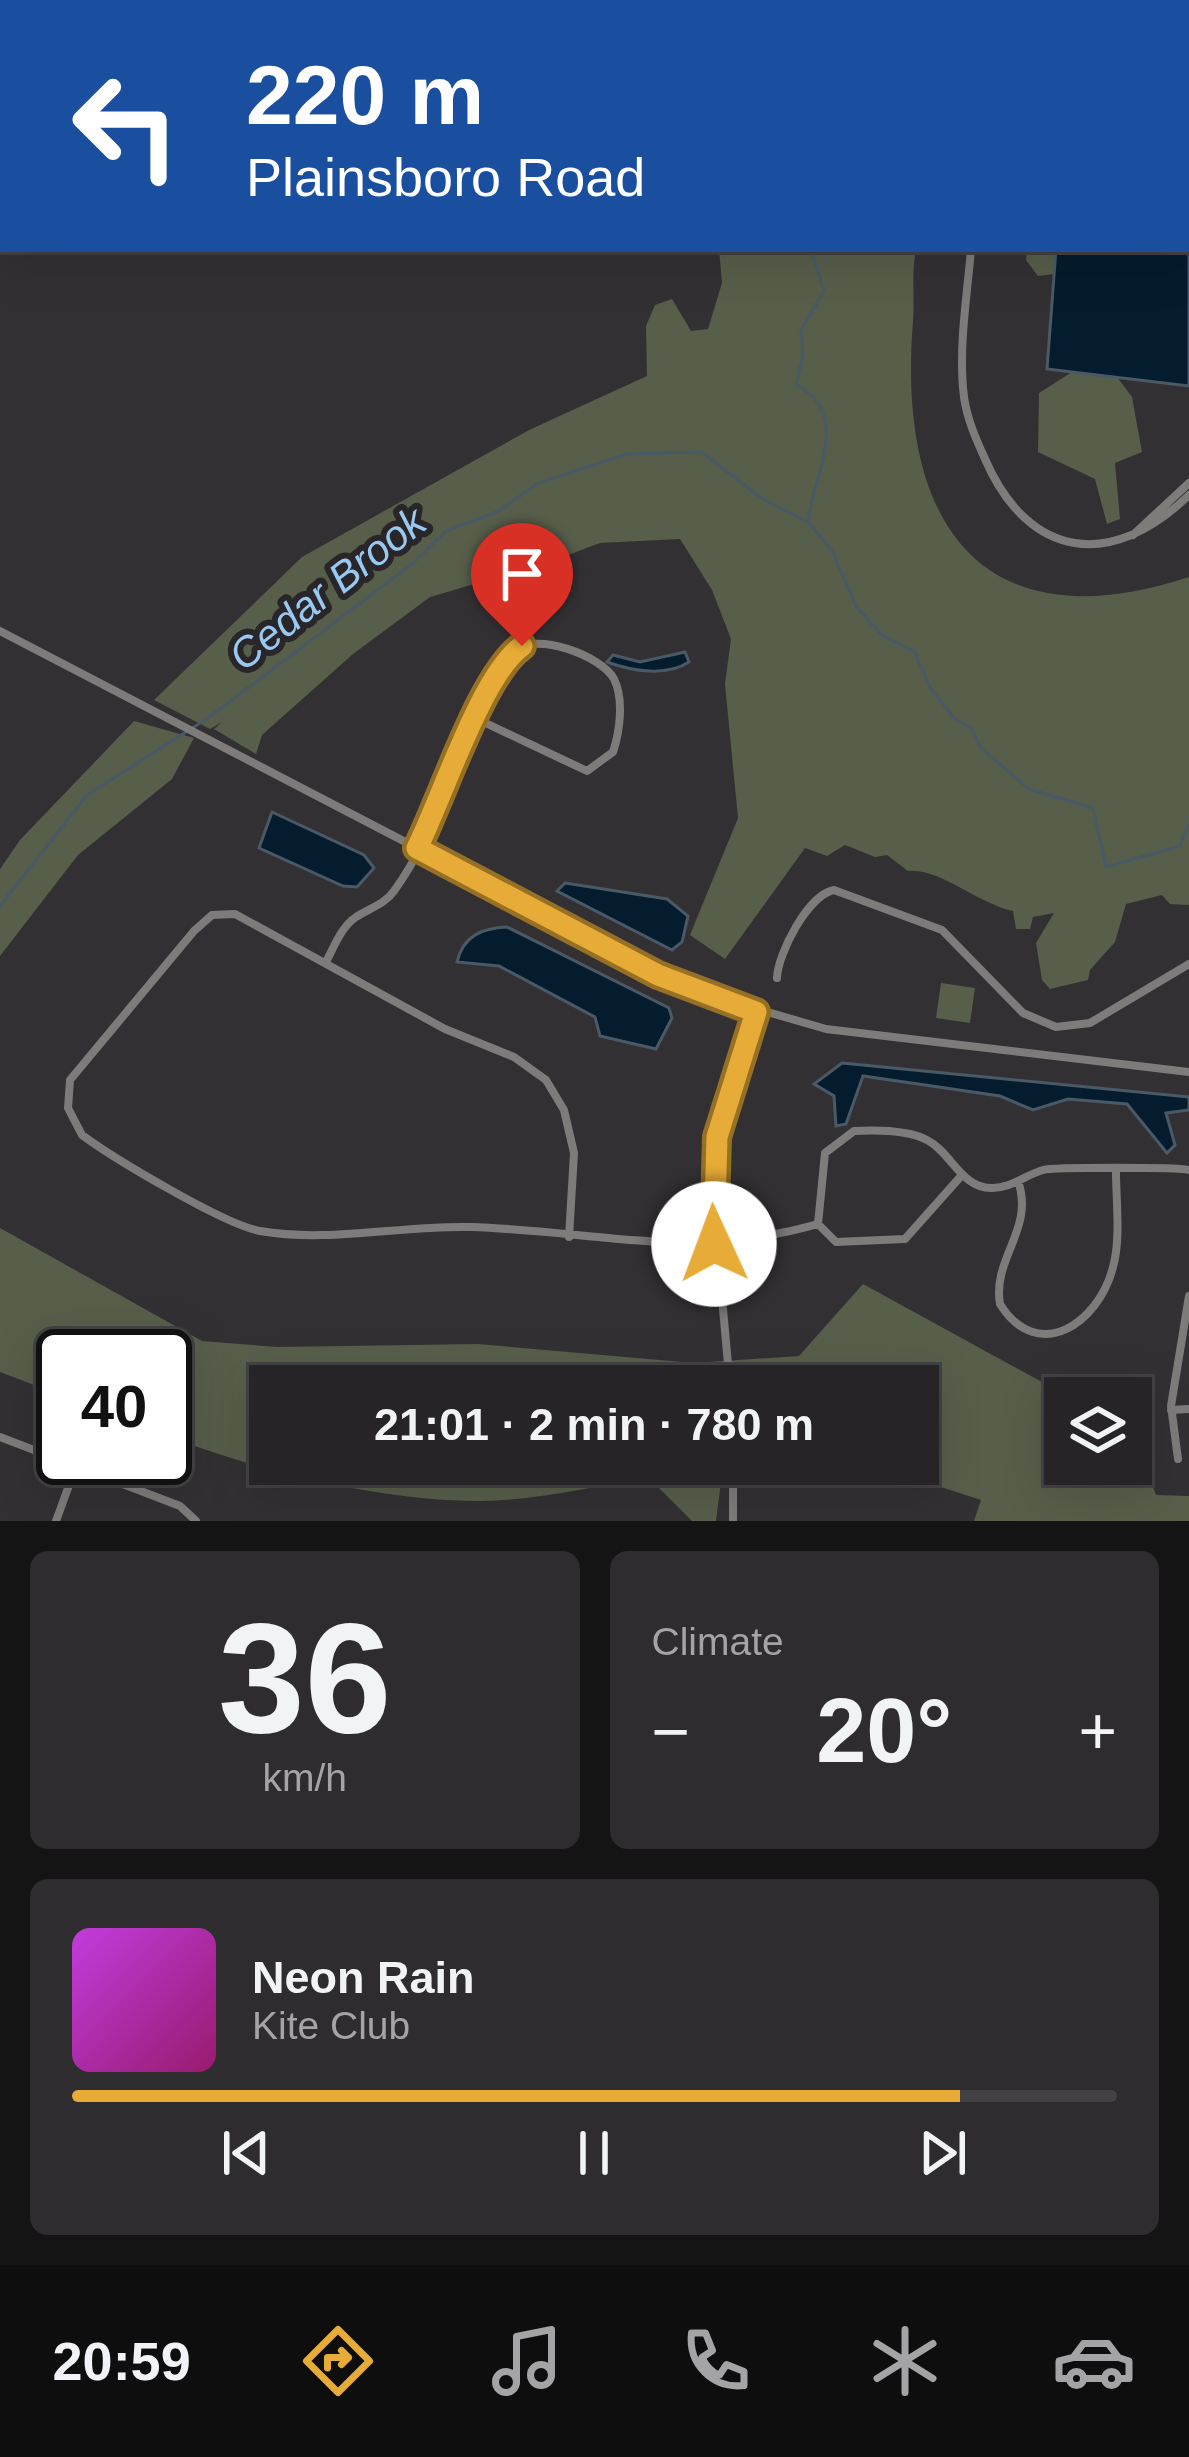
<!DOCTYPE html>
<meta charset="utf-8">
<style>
:root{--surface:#262426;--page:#2e2c2e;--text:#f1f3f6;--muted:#a4a4a7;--line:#424143;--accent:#e7ac37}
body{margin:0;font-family:Arial,sans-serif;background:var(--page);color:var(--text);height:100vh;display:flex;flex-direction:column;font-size:45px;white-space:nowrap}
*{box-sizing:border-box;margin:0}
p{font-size:39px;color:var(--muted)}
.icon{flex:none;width:66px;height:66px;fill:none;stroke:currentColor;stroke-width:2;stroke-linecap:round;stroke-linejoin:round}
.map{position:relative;height:1521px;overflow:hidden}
.side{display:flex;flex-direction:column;gap:30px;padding:30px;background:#151415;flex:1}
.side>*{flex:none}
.hud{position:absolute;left:0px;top:0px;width:1191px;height:252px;box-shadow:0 12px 48px #0002,0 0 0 3px var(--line);background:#1a4fa0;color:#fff;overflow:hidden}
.fabs{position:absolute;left:1044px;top:1377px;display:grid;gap:24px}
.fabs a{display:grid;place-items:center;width:108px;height:108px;border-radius:0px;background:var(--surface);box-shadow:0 12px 48px #0002,0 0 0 3px var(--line);font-size:60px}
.speed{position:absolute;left:36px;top:1329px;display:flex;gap:24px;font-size:60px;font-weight:700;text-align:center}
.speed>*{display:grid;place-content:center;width:156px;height:156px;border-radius:50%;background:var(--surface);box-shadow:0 12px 48px #0002,0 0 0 3px var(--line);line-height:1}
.speed .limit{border:6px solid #111;border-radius:18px;background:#fff;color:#111}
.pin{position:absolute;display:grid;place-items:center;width:102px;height:102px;color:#fff;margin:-123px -51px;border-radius:50% 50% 50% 0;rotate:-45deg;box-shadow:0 0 12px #0007}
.pin .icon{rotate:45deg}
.me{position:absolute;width:132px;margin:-66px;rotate:358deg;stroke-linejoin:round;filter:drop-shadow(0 0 9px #0008)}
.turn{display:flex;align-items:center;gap:42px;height:252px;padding:0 48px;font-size:54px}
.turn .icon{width:156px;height:156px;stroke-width:2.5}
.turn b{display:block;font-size:84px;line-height:102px}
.big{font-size:90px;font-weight:700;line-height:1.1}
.side .widget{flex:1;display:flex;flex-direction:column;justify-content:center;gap:18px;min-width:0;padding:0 42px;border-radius:18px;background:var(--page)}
.side .dial{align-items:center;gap:0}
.dial b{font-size:156px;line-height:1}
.song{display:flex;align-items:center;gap:36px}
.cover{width:144px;height:144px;border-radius:18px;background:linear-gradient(135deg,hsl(290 70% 55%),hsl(320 70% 35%))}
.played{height:12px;border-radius:6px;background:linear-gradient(90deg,var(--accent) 85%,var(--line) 85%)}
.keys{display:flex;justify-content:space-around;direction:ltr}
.heat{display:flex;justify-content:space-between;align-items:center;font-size:66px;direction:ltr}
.side .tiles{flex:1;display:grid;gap:30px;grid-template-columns:1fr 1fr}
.widget:last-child{grid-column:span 2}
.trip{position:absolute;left:249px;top:1365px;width:690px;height:120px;border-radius:0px;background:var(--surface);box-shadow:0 12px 48px #0002,0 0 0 3px var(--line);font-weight:700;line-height:120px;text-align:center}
.menu{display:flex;height:192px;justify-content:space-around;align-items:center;background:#0f0e0f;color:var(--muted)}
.menu .icon{width:84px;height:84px}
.menu .on{color:var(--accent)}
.menu b{font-size:54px;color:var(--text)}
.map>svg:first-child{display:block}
</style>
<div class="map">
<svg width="1189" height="1521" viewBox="0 0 1189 1521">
<rect width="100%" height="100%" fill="#333033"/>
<path fill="#575e4a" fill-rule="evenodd" d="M 681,0 L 976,0 L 1007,3 L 679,3 Z
M 1189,238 L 1189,386 L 1117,377 L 1132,397 L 1142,452 L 1115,463 L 1120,519 L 1107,524 L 1095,479 L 1038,452 L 1039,393 L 1072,372 L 1047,369 L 1054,274 L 1038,276 L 1026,260 L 1027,249 L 1188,249 Z
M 719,249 L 916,249 C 911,275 915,296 913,322 C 897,517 976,647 1189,577 L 1189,905 L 1170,904 L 1162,895 L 1126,904 L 1115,942 L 1090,970 L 1088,980 L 1050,989 L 1042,980 L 1036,943 L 1054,913 L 1033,917 L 1030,929 L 1016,929 L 1013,911 C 979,904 938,867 908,871 L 887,855 L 875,857 L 845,845 L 827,856 L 805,848 L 725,959 L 690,935 L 738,818 L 725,684 L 731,639 L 712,590 L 680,539 L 600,543 L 531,569 L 510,561 L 471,585 L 430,597 L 353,654 L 262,735 L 256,754 L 214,729 L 222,722 L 210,729 L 154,700 L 302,557 L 529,430 L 647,376 L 646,326 L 655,305 L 672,299 L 691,331 L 708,329 L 722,283 Z
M 134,721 L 194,738 L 172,779 L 78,855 L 0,956 L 0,869 L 20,840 Z
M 941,983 L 975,988 L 970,1023 L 936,1018 Z
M 0,1228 L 202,1341 L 277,1347 L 478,1344 L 694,1363 L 799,1356 L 863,1284 L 1071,1398 L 1065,1398 L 1065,1464 L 1127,1464 L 1147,1471 L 1156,1495 L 1189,1496 L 1189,1521 L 974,1521 L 981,1500 L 904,1475 L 722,1474 L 716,1521 L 692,1521 L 649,1478 C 595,1486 537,1500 483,1501 C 383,1502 258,1471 165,1435 L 165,1356 L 63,1356 L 63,1396 L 0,1372 ZM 270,1386 L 918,1386 L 918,1464 L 270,1464 Z"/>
<path fill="#041c2d" stroke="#495965" stroke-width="3" d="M 1189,238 L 1189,386 L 1047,369 L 1056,249 L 1188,249 Z
M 685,652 L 689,662 C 666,677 632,671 607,662 L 613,655 L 640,662 Z
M 272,812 L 364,855 L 374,868 L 357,887 L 343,886 L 259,848 Z
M 565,883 L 667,899 L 688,916 L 682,942 L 672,950 L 557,891 Z
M 507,927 L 669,1008 L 672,1018 L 656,1049 L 600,1036 L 595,1017 L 499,966 L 457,962 C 463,936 482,928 507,927 Z
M 842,1063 L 1189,1097 L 1189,1110 L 1166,1113 L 1175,1145 L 1167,1153 L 1127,1104 L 1068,1099 L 1033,1110 L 1000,1096 L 863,1076 L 846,1124 L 836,1126 L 834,1096 L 814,1084 Z"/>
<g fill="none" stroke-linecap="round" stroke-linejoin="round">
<path stroke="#495965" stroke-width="3" d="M 716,3 L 716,0
M 811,249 L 824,291 L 801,330 L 803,355 L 796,384 C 853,416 813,474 808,522 L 832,551 L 857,608 L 883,636 L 914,651 L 931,689 L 955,719 L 971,728 L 981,748 L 1029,789 L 1093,808 L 1106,867 L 1180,846 L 1189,823
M 0,906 L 87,795 L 208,718 L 412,564 L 446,531 L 499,511 L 538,483 L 628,454 L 702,452 L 761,498 L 808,522"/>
<path stroke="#7e7b7b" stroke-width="8" d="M 971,249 C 967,297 958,349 964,397 C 967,419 976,439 985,459 C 1029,560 1112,570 1189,495
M 1133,535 L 1189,483
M 0,631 L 688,989 L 826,1029 L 1189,1072
M 326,962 C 334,947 341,927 356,917 C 370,908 385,904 394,891 C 438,831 454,754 491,691 C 498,678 504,661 515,651 C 535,631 602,656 614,679 C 624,699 620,731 613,752 L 587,771 L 475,718
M 777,978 C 778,953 808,895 834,890 L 942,930 L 1023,1013 L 1056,1027 L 1090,1023 L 1189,964
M 962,1175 L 905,1239 L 836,1242 L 818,1224 L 825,1153 L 854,1131 C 874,1130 908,1130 927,1140 C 951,1152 961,1188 991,1188 C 1010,1189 1025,1175 1043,1170 C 1053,1167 1179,1167 1189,1170
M 1018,1181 C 1035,1229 992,1258 1000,1304 C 1038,1365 1099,1323 1113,1267 C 1121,1239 1116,1201 1116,1172
M 569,1237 L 574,1153 L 564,1110 L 546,1080 L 514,1057 L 445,1029 L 235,914 L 212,915 L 194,931 L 70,1080 L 68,1108 L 82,1135 C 113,1158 225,1225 260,1231 C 328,1243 403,1225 471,1227 C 599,1231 689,1261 818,1224
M 730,1386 L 712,1188 L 717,1137 L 756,1012
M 1171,1410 L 1189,1409
M 0,1437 L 180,1506 L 196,1521
M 1178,1459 L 1171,1406 L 1189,1296
M 56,1521 L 76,1466
M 733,1521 L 733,1464"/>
</g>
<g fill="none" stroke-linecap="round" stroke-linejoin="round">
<defs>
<path id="route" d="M 522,646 C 481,675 442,799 417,848 L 658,975 L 756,1012 L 717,1137 L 714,1244"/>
</defs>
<use href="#route" stroke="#967024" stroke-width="30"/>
<use href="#route" stroke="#e7ac37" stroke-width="21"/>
</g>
<g text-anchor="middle" stroke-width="12" stroke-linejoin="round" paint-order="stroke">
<g font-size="42" font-style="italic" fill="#99c9f0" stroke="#292629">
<text transform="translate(327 588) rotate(-38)" y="15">Cedar Brook</text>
</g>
</g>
</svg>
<div class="fabs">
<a><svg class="icon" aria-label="layers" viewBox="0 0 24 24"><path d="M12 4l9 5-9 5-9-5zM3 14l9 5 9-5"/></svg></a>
</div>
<div class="speed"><div class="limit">40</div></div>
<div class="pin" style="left:522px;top:646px;background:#d93025"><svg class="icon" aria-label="arrive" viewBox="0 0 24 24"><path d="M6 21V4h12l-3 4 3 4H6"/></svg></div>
<svg class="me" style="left:714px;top:1244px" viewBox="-20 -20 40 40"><circle r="19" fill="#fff"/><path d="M0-13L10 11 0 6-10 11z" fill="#e7ac37"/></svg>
<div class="trip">21:01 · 2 min · 780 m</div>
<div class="hud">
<div class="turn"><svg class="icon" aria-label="left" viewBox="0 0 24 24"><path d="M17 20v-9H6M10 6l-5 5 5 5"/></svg><div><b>220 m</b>Plainsboro Road</div></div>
</div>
</div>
<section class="side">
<div class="tiles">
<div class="widget dial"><b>36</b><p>km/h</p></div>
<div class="widget"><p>Climate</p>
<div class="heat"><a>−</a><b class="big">20°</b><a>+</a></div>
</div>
<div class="widget">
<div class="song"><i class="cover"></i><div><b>Neon Rain</b><p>Kite Club</p></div></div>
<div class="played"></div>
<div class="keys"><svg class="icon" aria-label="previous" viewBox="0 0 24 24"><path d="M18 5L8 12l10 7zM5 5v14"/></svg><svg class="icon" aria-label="pause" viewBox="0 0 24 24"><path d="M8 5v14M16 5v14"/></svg><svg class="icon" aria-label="next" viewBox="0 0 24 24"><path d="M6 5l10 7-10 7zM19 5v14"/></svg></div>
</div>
</div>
</section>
<nav class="menu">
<b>20:59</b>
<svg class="icon on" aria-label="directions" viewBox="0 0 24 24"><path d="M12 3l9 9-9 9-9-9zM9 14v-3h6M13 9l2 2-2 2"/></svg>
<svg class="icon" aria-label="music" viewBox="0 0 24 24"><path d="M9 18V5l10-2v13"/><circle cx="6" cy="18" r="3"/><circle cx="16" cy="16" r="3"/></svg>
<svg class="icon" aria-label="phone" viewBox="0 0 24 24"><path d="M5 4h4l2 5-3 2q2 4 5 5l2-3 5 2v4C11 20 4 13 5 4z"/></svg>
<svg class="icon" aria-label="climate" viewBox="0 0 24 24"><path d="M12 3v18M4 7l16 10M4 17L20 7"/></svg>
<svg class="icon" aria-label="car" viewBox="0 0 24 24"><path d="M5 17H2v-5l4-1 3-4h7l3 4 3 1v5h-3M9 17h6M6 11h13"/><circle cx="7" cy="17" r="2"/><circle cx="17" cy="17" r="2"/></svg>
</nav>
